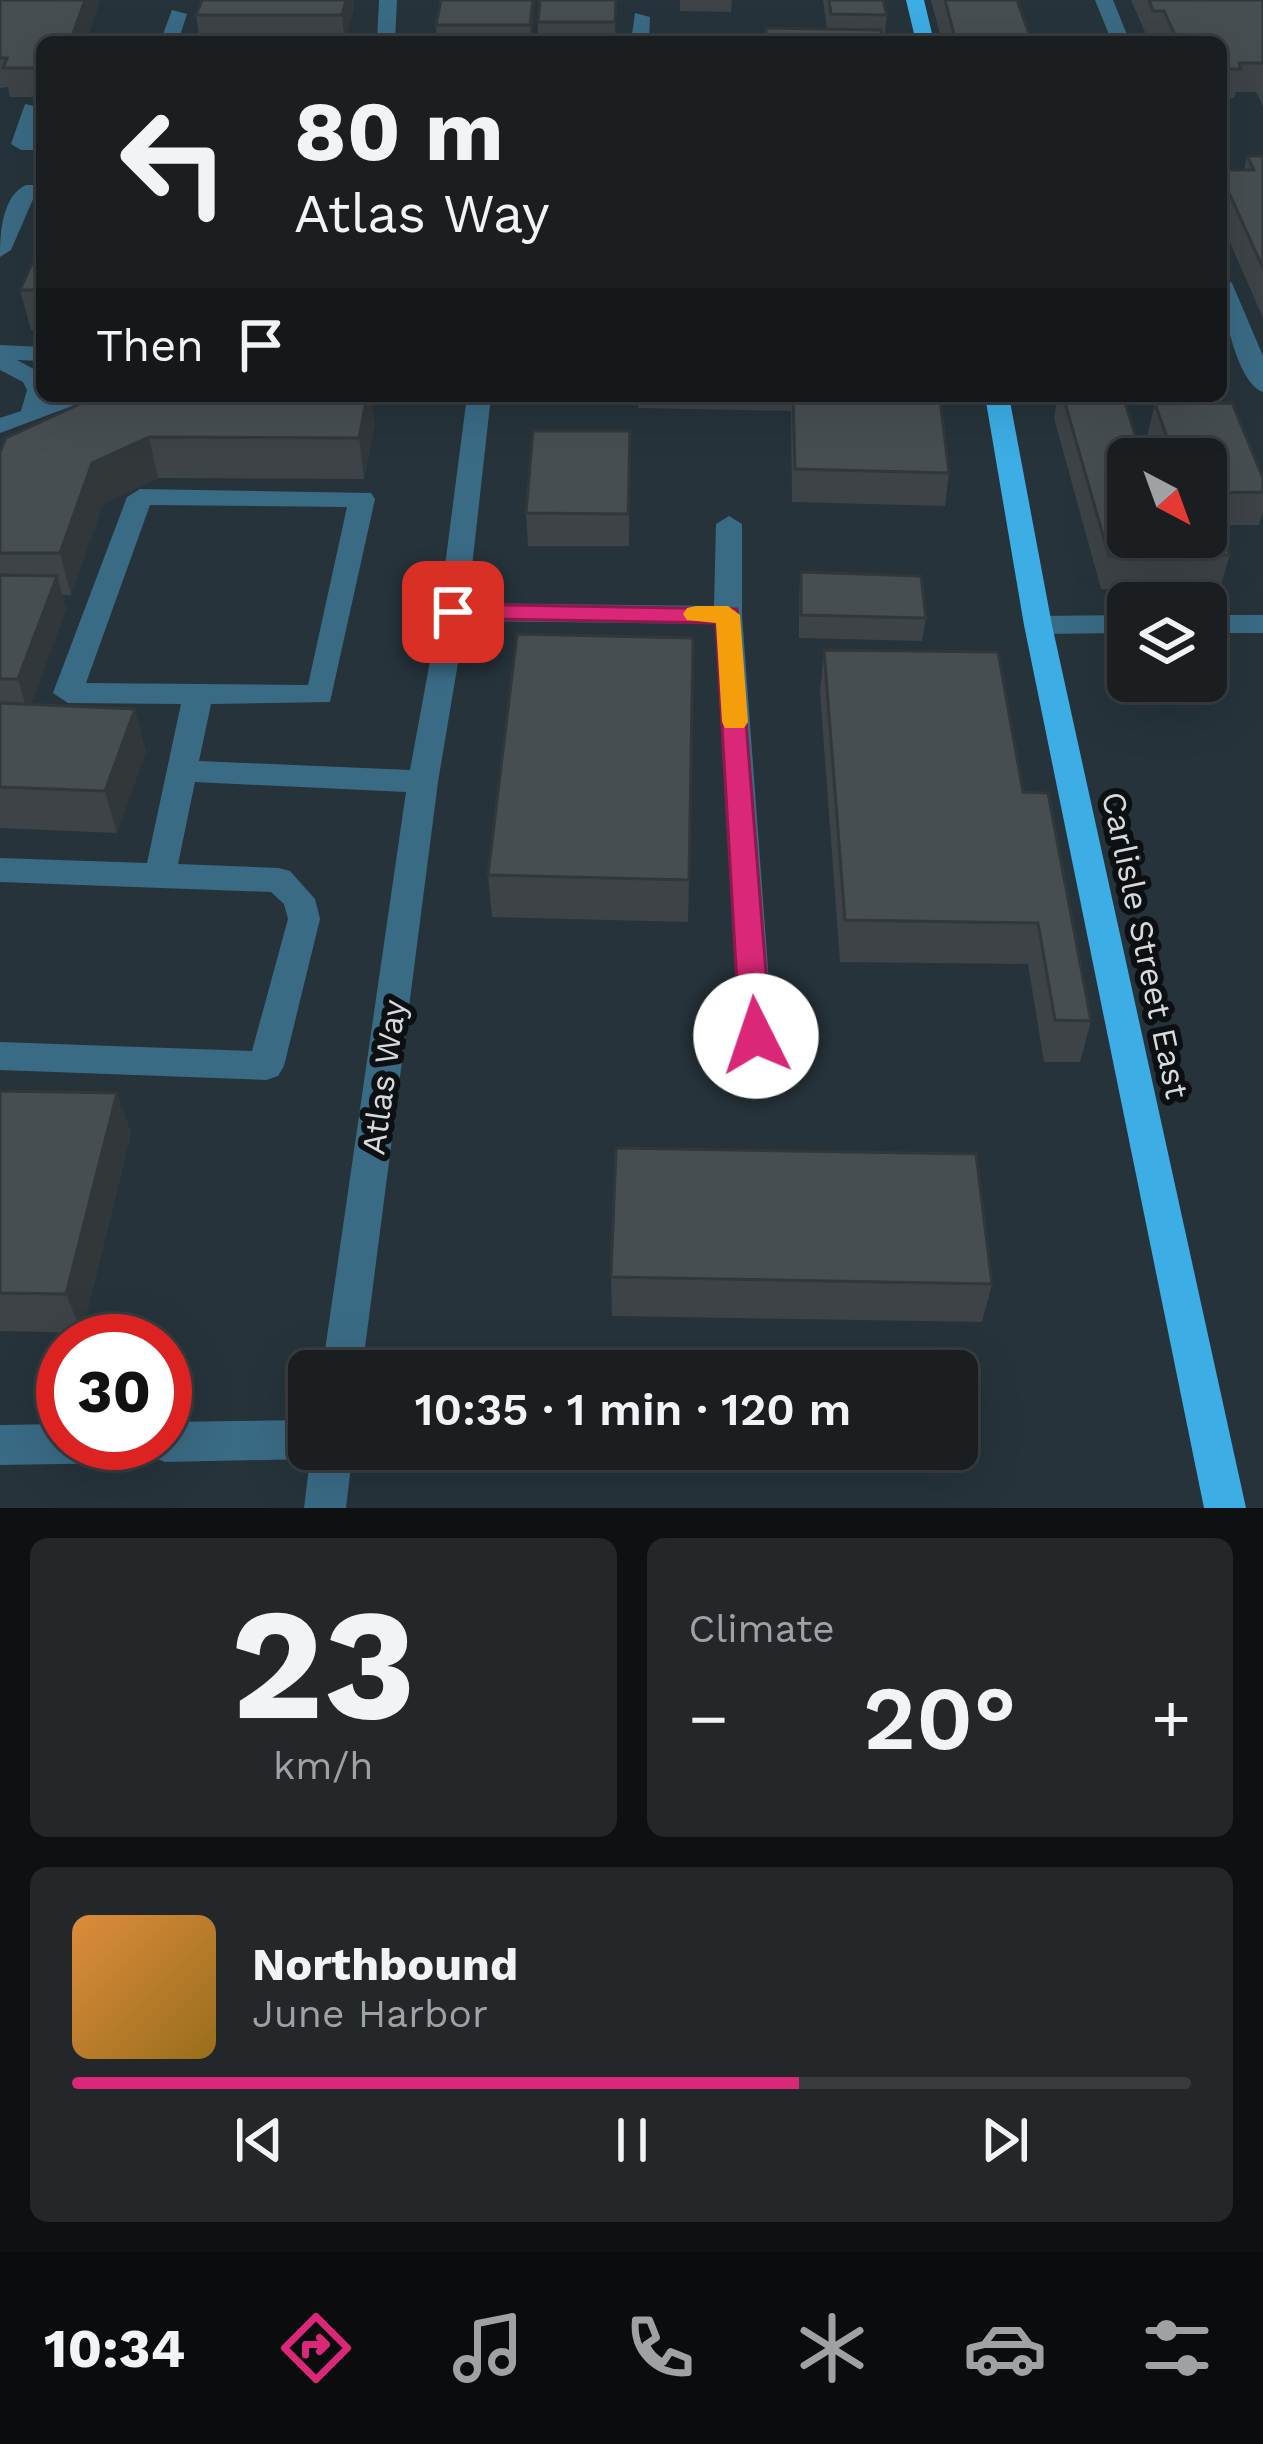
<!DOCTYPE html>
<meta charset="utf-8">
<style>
:root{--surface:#1a1e21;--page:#23272a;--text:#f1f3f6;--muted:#9fa2a5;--line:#383c3f;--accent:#db2777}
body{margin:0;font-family:"Work Sans",sans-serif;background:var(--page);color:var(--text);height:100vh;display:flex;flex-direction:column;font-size:45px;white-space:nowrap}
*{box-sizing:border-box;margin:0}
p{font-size:39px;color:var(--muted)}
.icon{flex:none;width:66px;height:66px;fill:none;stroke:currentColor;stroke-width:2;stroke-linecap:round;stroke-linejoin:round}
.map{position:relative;height:1508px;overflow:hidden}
.panel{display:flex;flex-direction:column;gap:30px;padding:30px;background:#0e1012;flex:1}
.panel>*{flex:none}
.top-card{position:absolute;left:36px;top:36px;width:1191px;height:366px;border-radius:18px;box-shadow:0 12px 48px #0002,0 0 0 3px var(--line);background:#1a1e21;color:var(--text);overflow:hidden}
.needle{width:78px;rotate:139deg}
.fabs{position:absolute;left:1107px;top:438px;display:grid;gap:24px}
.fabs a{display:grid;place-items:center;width:120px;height:120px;border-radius:18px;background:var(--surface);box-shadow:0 12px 48px #0002,0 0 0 3px var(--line);font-size:60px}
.speed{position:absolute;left:36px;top:1314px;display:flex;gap:24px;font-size:60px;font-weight:700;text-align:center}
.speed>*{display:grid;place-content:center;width:156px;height:156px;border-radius:50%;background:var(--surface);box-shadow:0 12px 48px #0002,0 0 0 3px var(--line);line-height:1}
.speed .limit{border:18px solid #d22;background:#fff;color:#111}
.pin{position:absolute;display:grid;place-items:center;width:102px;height:102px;color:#fff;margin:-51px;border-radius:24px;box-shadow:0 6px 18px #0006}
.me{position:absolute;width:132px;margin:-66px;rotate:356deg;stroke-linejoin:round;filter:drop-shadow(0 0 9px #0008)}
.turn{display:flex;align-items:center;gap:42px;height:252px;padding:0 60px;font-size:54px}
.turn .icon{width:156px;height:156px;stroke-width:2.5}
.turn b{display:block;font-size:84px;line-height:102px}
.then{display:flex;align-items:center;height:114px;padding:0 60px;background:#0003;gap:24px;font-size:45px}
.big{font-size:90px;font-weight:600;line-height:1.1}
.panel .widget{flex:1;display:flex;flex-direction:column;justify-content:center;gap:18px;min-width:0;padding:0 42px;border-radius:18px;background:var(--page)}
.panel .dial{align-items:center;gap:0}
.dial b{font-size:156px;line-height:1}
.song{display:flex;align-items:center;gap:36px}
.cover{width:144px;height:144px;border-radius:18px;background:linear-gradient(135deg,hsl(30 70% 55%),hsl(40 70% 35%))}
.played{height:12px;border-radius:6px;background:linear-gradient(90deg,var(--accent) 65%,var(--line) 65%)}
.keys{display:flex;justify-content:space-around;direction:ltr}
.heat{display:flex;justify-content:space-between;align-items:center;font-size:66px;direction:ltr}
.panel .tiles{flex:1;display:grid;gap:30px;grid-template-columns:1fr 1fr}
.widget:last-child{grid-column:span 2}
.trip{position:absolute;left:288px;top:1350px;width:690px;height:120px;border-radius:18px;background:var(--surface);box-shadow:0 12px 48px #0002,0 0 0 3px var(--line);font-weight:600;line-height:120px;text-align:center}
.menu{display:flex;height:192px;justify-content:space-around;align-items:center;background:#0a0c0d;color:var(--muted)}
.menu .icon{width:84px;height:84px}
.menu .on{color:var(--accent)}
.menu b{font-size:54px;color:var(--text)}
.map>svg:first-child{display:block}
</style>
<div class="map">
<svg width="1263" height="1508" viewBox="0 0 1263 1508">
<rect width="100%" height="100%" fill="#22282c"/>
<path fill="#26333a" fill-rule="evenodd" d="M 0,0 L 1263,0 L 1263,1508 L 0,1508 ZM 42,42 L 1221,42 L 1221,396 L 42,396 ZM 1128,459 L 1206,459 L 1206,537 L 1128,537 ZM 1128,603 L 1206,603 L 1206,681 L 1128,681 ZM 63,1341 L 165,1341 L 165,1443 L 63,1443 ZM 309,1371 L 957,1371 L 957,1449 L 309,1449 Z"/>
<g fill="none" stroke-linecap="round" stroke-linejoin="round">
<path fill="#3a6b85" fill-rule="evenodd" d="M 379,0 L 397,0 L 395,42 L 377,42 Z
M 1095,0 L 1113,0 L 1130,42 L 1112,42 Z
M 172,10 L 187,14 L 178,42 L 160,42 Z
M 635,13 L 650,17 L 649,42 L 631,42 Z
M 25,104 L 42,108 L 33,138 L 42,138 L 42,150 L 21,150 L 11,144 Z
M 26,185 L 42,185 L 42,197 L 34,197 L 11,250 L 0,257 C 0,233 2,196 26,185 Z
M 1221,276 L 1232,283 L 1263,356 L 1263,392 C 1236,383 1221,303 1221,276 Z
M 0,345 L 42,347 L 42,361 L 17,360 L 41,373 L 42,396 L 49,396 L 48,401 L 63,396 L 99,396 L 0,433 L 0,418 L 21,411 L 27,390 L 23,382 L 0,370 Z
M 467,396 L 491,396 L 468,603 L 714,606 L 716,524 L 729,516 L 742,524 L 742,615 L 773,1036 L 768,1046 L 756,1050 L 744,1046 L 739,1036 L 715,624 L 465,621 L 438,782 L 362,1371 L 322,1371 L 406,792 L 195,782 L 178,864 L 279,868 L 290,871 L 315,899 L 320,919 L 284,1066 L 278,1076 L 266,1080 L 0,1070 L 0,1042 L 252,1051 L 288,919 L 284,904 L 271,892 L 0,882 L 0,858 L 147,863 L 181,704 L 68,703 L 53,693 L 127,497 L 140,489 L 371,493 L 375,499 L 330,702 L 211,704 L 199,761 L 410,770 L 439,612 ZM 150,505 L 347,507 L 308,685 L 86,683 Z
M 1128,615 L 1128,633 L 1038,634 L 1024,625 L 1038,616 Z
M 1206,615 L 1263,615 L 1263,633 L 1206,633 Z
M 309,1420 L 309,1449 L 353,1449 L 346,1508 L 304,1508 L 310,1459 L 165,1462 L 150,1456 L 145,1443 L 165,1443 L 165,1422 Z
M 63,1424 L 63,1443 L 140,1443 L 134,1457 L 119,1463 L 0,1465 L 0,1425 Z"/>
<path fill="#3dade5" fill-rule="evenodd" d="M 906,0 L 924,0 L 934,42 L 916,42 Z
M 985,396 L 1009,396 L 1052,625 L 1246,1508 L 1204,1508 L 1024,625 Z"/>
</g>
<path fill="#3d4347" d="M 0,0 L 100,0 L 86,42 L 42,42 L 42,97 L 10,97 L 8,87 L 0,88 Z
M 202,0 L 353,0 L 354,8 L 345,42 L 200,42 L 196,15 Z
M 441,0 L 535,0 L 531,42 L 437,42 L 436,25 Z
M 616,0 L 615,42 L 538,41 L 538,22 Z
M 680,0 L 732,0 L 731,12 L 680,11 Z
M 823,0 L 883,0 L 887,15 L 884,42 L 765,42 L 766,28 L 827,29 Z
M 931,0 L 1017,0 L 1032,42 L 942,42 Z
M 1131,0 L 1263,0 L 1263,106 L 1256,92 L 1236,92 L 1234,98 L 1221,98 L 1221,42 L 1160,42 L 1159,39 L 1148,39 Z
M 1247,156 L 1263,156 L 1263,318 L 1221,222 L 1221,170 L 1244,170 Z
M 42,242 L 42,330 L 31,330 L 20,290 Z
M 97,396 L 375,424 L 364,479 L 158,478 L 103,504 L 71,595 L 62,595 L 66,609 L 31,705 L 146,751 L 117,833 L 0,828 L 0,452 Z
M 551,396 L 936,396 L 949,473 L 945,506 L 792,502 L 791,411 L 638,408 L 638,398 Z
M 1058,396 L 1123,396 L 1128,537 L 1206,537 L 1206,459 L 1155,459 L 1147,436 L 1155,404 L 1263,478 L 1263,512 L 1259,525 L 1219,525 L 1230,555 L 1220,588 L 1101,589 L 1054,418 Z
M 630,431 L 629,546 L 528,546 L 526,513 Z
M 801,572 L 926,618 L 922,641 L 799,638 L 799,595 Z
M 824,650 L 1023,792 L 1091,1021 L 1080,1062 L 1044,1062 L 1028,964 L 840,962 L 820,692 Z
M 488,875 L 689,880 L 688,922 L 492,917 Z
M 0,1091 L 117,1093 L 131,1133 L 82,1333 L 0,1331 Z
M 611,1277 L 992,1284 L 982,1322 L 612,1316 Z"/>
<path fill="#323739" d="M 85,0 L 100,0 L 86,42 L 70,42 Z
M 346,0 L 353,0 L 354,8 L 345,42 L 342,15 Z
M 533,0 L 535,0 L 535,10 L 531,42 L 530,25 Z
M 40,57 L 42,65 L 42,93 L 36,68 Z
M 367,396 L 371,396 L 375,424 L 364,479 L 359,438 Z
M 149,437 L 158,478 L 103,504 L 71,595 L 60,553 L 92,463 Z
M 57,576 L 66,609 L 28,713 L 18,679 Z
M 135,709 L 146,751 L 117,833 L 105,791 Z
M 117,1093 L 131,1133 L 82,1333 L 66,1294 Z"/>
<path fill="#474e52" stroke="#323739" stroke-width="3" d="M 0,0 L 85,0 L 70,42 L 42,42 L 42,57 L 40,57 L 36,68 L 3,68 L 7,58 L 0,58 Z
M 202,0 L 346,0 L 342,15 L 196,15 Z
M 441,0 L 533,0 L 530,25 L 436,25 Z
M 540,0 L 616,0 L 615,22 L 538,22 Z
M 829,0 L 883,0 L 887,15 L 831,14 Z
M 945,0 L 1017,0 L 1032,42 L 956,42 Z
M 1149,0 L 1263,0 L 1263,63 L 1239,63 L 1241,69 L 1221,69 L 1221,42 L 1178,42 L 1164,11 L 1153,11 Z
M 766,28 L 881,30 L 883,42 L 766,42 Z
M 1247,156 L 1263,156 L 1263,268 L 1221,175 L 1221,170 L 1254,170 Z
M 42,242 L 42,290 L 20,290 Z
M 97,396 L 367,396 L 359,438 L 149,437 L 92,463 L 60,553 L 0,553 L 0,452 L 6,438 Z
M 793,396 L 940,399 L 949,473 L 795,469 Z
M 1063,396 L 1123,396 L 1143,459 L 1128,459 L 1128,537 L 1206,537 L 1206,509 L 1213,509 L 1230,555 L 1109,556 Z
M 1232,403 L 1263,478 L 1263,492 L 1206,493 L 1206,459 L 1175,459 L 1155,404 Z
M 533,431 L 630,431 L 628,514 L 526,513 Z
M 801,572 L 921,576 L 926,618 L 801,615 Z
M 0,575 L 57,576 L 18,679 L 0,679 Z
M 517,634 L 693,638 L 689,880 L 488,875 Z
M 824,650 L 998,652 L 1023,792 L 1048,793 L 1091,1021 L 1055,1020 L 1038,923 L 845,920 Z
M 0,703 L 135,709 L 105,791 L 0,787 Z
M 0,1091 L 117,1093 L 66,1294 L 0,1293 Z
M 616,1148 L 976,1154 L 992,1284 L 611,1277 Z"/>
<path fill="#db2777" stroke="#8e194d" stroke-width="3" d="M 453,604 L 737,609 L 771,1036 L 767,1045 L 756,1049 L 745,1045 L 740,1036 L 716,623 L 444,618 L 441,612 Z"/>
<path fill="#f59e0b" d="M 696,606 L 728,606 L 740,615 L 748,722 L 744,728 L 725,728 L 722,722 L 716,623 L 687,620 L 683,614 L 687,608 Z"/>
<g text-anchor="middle" stroke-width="12" stroke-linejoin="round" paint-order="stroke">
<g font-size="33" fill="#d6dadc" stroke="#0d1012">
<text transform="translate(1146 945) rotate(78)" y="12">Carlisle Street East</text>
<text transform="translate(383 1077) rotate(-82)" y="12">Atlas Way</text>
</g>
</g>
</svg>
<div class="fabs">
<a><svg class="needle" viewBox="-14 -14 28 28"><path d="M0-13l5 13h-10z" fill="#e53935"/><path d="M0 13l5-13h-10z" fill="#9fa2a5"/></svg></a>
<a><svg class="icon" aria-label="layers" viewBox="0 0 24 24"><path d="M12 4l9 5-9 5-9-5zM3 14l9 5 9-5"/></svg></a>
</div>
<div class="speed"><div class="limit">30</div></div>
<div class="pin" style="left:453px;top:612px;background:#d93025"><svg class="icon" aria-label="arrive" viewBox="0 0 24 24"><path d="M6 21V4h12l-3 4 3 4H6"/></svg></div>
<svg class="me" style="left:756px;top:1036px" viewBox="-20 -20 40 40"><circle r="19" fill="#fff"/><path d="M0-13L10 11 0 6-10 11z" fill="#db2777"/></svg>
<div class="trip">10:35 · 1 min · 120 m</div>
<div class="top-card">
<div class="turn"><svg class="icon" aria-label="left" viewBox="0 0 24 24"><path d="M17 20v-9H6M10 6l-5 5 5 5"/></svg><div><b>80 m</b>Atlas Way</div></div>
<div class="then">Then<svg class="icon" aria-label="arrive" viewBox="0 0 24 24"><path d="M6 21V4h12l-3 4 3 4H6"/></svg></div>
</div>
</div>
<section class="panel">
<div class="tiles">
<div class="widget dial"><b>23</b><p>km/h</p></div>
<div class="widget"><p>Climate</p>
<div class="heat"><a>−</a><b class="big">20°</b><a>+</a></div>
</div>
<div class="widget">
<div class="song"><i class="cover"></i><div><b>Northbound</b><p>June Harbor</p></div></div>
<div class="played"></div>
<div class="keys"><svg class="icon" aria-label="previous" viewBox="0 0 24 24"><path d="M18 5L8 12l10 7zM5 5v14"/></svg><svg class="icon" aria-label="pause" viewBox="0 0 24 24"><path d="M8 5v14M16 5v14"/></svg><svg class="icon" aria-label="next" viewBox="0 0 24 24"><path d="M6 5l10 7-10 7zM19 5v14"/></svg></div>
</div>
</div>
</section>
<nav class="menu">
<b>10:34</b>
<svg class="icon on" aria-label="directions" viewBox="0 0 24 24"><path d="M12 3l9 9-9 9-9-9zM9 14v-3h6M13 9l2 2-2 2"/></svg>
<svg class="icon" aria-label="music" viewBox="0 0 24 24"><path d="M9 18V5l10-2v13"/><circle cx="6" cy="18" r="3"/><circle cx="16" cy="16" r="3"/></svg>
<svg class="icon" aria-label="phone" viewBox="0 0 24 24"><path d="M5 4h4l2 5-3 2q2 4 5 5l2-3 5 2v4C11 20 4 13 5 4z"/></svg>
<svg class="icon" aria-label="climate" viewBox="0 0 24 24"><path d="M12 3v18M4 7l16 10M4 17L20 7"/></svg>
<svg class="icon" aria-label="car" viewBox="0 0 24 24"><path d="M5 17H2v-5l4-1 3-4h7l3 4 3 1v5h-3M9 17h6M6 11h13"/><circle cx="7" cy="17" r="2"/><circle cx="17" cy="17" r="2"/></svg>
<svg class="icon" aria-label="filters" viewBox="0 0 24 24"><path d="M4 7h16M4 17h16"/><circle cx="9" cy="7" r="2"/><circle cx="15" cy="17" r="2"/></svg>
</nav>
